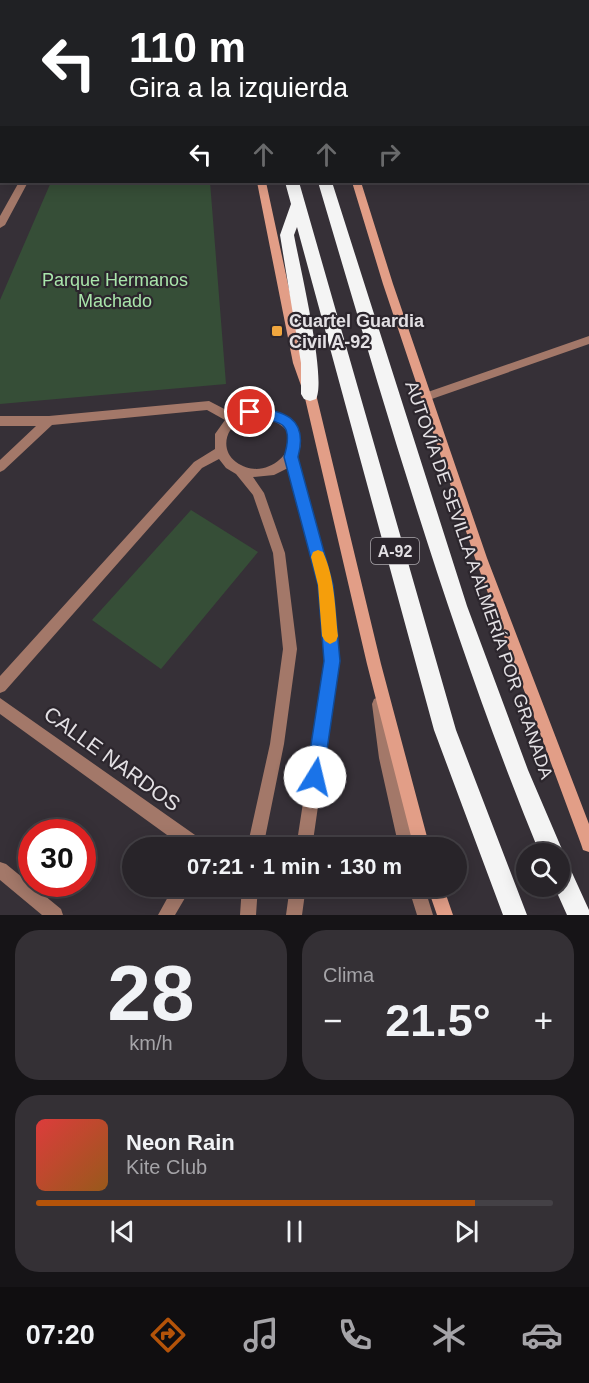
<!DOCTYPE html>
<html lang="es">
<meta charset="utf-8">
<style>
:root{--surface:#282429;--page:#343035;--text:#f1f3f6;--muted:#a5a4a8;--line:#444146;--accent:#b45309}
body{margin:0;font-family:Arial,sans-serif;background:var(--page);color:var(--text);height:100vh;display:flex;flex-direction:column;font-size:22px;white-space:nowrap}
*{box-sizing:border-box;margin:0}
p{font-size:20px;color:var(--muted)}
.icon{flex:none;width:33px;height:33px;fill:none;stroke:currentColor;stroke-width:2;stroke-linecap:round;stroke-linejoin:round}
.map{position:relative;height:915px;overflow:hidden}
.panel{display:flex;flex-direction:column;gap:15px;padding:15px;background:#161417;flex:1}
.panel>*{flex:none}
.top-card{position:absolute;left:0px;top:0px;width:590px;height:183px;box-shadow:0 3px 15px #0003,0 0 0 2px var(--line);background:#202124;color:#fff;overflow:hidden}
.fabs{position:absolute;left:516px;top:843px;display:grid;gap:12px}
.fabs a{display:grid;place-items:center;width:54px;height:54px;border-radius:50%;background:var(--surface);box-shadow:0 3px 15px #0003,0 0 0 2px var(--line);font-size:30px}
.speed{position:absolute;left:18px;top:819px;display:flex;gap:12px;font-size:30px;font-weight:700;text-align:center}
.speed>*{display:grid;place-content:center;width:78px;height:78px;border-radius:50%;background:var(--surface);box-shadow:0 3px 15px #0003,0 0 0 2px var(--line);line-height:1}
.speed .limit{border:9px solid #d22;background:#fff;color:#111}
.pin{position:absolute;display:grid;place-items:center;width:51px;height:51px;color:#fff;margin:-26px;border:3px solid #fff;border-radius:50%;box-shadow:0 2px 6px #0007}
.me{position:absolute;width:66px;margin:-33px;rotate:9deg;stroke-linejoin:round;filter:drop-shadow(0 0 4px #0008)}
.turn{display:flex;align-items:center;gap:21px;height:126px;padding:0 30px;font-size:27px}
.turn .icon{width:78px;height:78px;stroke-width:2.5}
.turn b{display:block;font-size:42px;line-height:51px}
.lanes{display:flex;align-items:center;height:57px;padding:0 30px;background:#0003;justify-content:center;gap:30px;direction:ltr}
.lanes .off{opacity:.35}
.big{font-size:45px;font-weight:800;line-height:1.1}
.panel .card{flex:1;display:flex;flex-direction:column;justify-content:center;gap:9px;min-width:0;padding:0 21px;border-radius:24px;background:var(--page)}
.panel .dial{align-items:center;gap:0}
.dial b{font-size:78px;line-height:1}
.song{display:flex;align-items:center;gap:18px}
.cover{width:72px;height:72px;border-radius:9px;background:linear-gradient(135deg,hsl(0 70% 55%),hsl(30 70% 35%))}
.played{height:6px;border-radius:3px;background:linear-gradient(90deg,var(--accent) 85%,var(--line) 85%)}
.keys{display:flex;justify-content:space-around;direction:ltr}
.heat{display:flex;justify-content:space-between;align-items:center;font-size:33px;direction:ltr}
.panel .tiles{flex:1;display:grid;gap:15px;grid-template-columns:1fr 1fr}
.card:last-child{grid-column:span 2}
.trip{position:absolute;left:122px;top:837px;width:345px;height:60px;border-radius:30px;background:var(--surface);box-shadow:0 3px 15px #0003,0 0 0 2px var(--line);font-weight:800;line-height:60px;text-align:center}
.menu{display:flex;height:96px;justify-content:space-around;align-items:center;background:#100e10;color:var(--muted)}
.menu .icon{width:42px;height:42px}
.menu .active{color:var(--accent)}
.menu b{font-size:27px;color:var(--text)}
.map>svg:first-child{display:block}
</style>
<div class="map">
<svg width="589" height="915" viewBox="0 0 589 915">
<rect width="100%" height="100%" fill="#363037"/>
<path fill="#364e37" d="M 51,182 L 210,182 L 226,384 L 0,404 L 0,300 Z
M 191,510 L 258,552 L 161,669 L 92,620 Z"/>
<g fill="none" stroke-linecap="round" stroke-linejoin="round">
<path fill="#a37869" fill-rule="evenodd" d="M 36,0 L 48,0 L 35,2 Z
M 163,0 L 171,0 L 171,2 L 163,2 Z
M 209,0 L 217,0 L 218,2 L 210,2 Z
M 292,0 L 300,0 L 300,2 L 292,2 Z
M 589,336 L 589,344 L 426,401 L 420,397 L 422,394 Z"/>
<path fill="#a37869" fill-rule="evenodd" d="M 6,0 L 14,0 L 15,2 L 7,2 Z
M 86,0 L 95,0 L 85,2 Z
M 128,0 L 137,0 L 127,2 Z
M 0,138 L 2,138 L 2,144 L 0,144 Z
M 19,182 L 28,182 L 5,225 L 0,228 L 0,216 Z
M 209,401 L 234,414 C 240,411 249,408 257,408 C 283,408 311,429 297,457 L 333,585 L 339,661 L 312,848 L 296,848 L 325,661 L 319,585 L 288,468 L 274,475 L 253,477 L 264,493 L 285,553 L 297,649 L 284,744 L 263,848 L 247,848 L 270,744 L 283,649 L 273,553 L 253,495 L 236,474 L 226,468 L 219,459 L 202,468 L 5,691 L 0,693 L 0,676 L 194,462 L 215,449 L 215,434 L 225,420 L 207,410 L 52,425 L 4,470 L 0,472 L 0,460 L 36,426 L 0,426 L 0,416 L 49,416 ZM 255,417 C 324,424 274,490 236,462 C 220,450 225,428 242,420 C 246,418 251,418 255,417 Z
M 379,697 L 384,699 L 386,704 L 393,758 L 415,848 L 399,848 L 379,758 L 372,704 L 374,699 Z
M 0,698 L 205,842 L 207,848 L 185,848 L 0,714 Z
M 0,862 L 6,864 L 61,909 L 63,915 L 42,915 L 0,880 Z
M 174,886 L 192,886 L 175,915 L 158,915 Z
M 242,886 L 258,886 L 256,915 L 240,915 Z
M 290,886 L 306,886 L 302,915 L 286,915 Z
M 408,886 L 424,886 L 433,915 L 417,915 Z"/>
<path fill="#e29e87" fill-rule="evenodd" d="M 192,0 L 200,0 L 201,2 L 193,2 Z
M 307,0 L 315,0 L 316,2 L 308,2 Z
M 257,182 L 266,182 L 305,363 L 316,394 L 381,664 L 430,848 L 414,848 L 367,664 L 304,394 L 293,363 Z
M 352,182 L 361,182 L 393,284 L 487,558 L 589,824 L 589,852 L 583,850 L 581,844 L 475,558 L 383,284 Z
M 427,886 L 443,886 L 453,915 L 437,915 Z"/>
<path fill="#f4f4f4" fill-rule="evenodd" d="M 237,0 L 249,0 L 250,2 L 238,2 Z
M 264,0 L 276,0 L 276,2 L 264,2 Z
M 285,182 L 299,182 L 456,730 L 527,915 L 503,915 L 434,730 L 297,227 L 294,235 C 299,263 327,379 316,399 L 310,401 L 304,399 L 301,394 L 301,363 L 280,235 L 291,204 Z
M 318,182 L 332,182 L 467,606 L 528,770 L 564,854 L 561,861 L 568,864 L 589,910 L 589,915 L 567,915 L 554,886 L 560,886 L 560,854 L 540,854 C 450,635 385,408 318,182 Z"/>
</g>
<path fill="#5d3b30" d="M 2,89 L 2,114 L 0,115 L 0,90 Z"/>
<path fill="#855444" stroke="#5d3b30" stroke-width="1.5" d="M 0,3 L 2,3 L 2,31 L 0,31 Z
M 0,35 L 2,35 L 2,89 L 0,90 Z"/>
<path fill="#1a73e8" stroke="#114b97" stroke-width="1.5" d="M 250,407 C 283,410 309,417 298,457 L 333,585 L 340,661 L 323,777 L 321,783 L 315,786 L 309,783 L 306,777 L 324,661 L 318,585 L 284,457 C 297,414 272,424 245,416 L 243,412 L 245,408 Z"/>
<path fill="#f59e0b" d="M 318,550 L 323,552 C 335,578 335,608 338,636 L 336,641 L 330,644 L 325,641 L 322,636 L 318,585 L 311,557 L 313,552 Z"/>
<rect fill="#f0a63e" stroke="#2c262d" stroke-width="2" x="271" y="325" width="12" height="12" rx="3"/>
<g text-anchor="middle" stroke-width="4.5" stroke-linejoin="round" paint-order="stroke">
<rect fill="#2c262d" stroke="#aca8ad" stroke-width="1.5" x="371" y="538" width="48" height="26" rx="4.5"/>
<g font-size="16" font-weight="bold" fill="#e3e0e4">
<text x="395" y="557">A-92</text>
</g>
<g font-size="18" fill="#a9e5ab" stroke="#2c262d">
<text x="115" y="286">Parque Hermanos<tspan x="115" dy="21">Machado</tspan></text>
</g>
<g font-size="18" font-weight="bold" fill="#e3e0e4" stroke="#2c262d" text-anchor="start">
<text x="289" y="327">Cuartel Guardia<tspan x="289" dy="21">Civil A-92</tspan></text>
</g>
<g font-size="18" fill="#e3e0e4" stroke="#2c262d">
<text transform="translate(479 580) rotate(71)" y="6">AUTOVÍA DE SEVILLA A ALMERÍA POR GRANADA</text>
</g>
<g font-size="21" fill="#e3e0e4" stroke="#2c262d">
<text transform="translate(112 759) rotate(36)" y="7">CALLE NARDOS</text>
</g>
</g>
</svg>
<div class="fabs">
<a><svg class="icon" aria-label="search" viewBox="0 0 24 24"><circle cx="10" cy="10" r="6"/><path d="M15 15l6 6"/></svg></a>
</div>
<div class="speed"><div class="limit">30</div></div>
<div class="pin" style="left:250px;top:412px;background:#d93025"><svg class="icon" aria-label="arrive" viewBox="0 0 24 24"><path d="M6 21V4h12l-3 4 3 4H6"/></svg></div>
<svg class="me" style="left:315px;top:777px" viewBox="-20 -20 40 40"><circle r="19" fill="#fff"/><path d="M0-13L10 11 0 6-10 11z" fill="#1a73e8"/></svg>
<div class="trip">07:21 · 1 min · 130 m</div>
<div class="top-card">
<div class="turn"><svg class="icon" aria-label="left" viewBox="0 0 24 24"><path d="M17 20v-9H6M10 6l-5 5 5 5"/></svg><div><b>110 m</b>Gira a la izquierda</div></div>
<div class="lanes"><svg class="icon" aria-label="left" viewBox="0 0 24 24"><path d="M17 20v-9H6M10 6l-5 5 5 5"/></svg><svg class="icon off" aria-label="ahead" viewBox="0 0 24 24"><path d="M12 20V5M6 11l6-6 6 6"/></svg><svg class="icon off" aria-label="ahead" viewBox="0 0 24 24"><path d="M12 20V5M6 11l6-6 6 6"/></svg><svg class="icon off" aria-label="right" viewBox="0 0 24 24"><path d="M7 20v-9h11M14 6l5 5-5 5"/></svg></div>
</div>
</div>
<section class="panel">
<div class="tiles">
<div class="card dial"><b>28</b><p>km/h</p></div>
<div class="card"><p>Clima</p>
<div class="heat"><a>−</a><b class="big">21.5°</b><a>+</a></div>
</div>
<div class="card">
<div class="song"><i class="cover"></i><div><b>Neon Rain</b><p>Kite Club</p></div></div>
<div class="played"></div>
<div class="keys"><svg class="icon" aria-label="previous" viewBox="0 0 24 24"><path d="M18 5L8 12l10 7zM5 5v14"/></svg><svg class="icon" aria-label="pause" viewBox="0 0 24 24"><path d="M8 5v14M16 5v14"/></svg><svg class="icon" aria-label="next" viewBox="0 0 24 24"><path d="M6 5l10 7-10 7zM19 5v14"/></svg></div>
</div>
</div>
</section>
<nav class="menu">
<b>07:20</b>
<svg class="icon active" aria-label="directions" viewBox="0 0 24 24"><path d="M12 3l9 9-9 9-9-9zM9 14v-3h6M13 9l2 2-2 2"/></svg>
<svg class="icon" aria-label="music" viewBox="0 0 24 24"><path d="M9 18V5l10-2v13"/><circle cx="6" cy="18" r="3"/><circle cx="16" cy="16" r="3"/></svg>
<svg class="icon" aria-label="phone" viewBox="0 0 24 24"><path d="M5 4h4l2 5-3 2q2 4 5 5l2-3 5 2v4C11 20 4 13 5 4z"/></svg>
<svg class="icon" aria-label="climate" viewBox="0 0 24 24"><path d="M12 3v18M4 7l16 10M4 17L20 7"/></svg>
<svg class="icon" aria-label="car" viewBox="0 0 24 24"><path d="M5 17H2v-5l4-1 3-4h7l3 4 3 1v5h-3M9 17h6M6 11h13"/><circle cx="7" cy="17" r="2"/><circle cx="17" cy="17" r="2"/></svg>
</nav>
